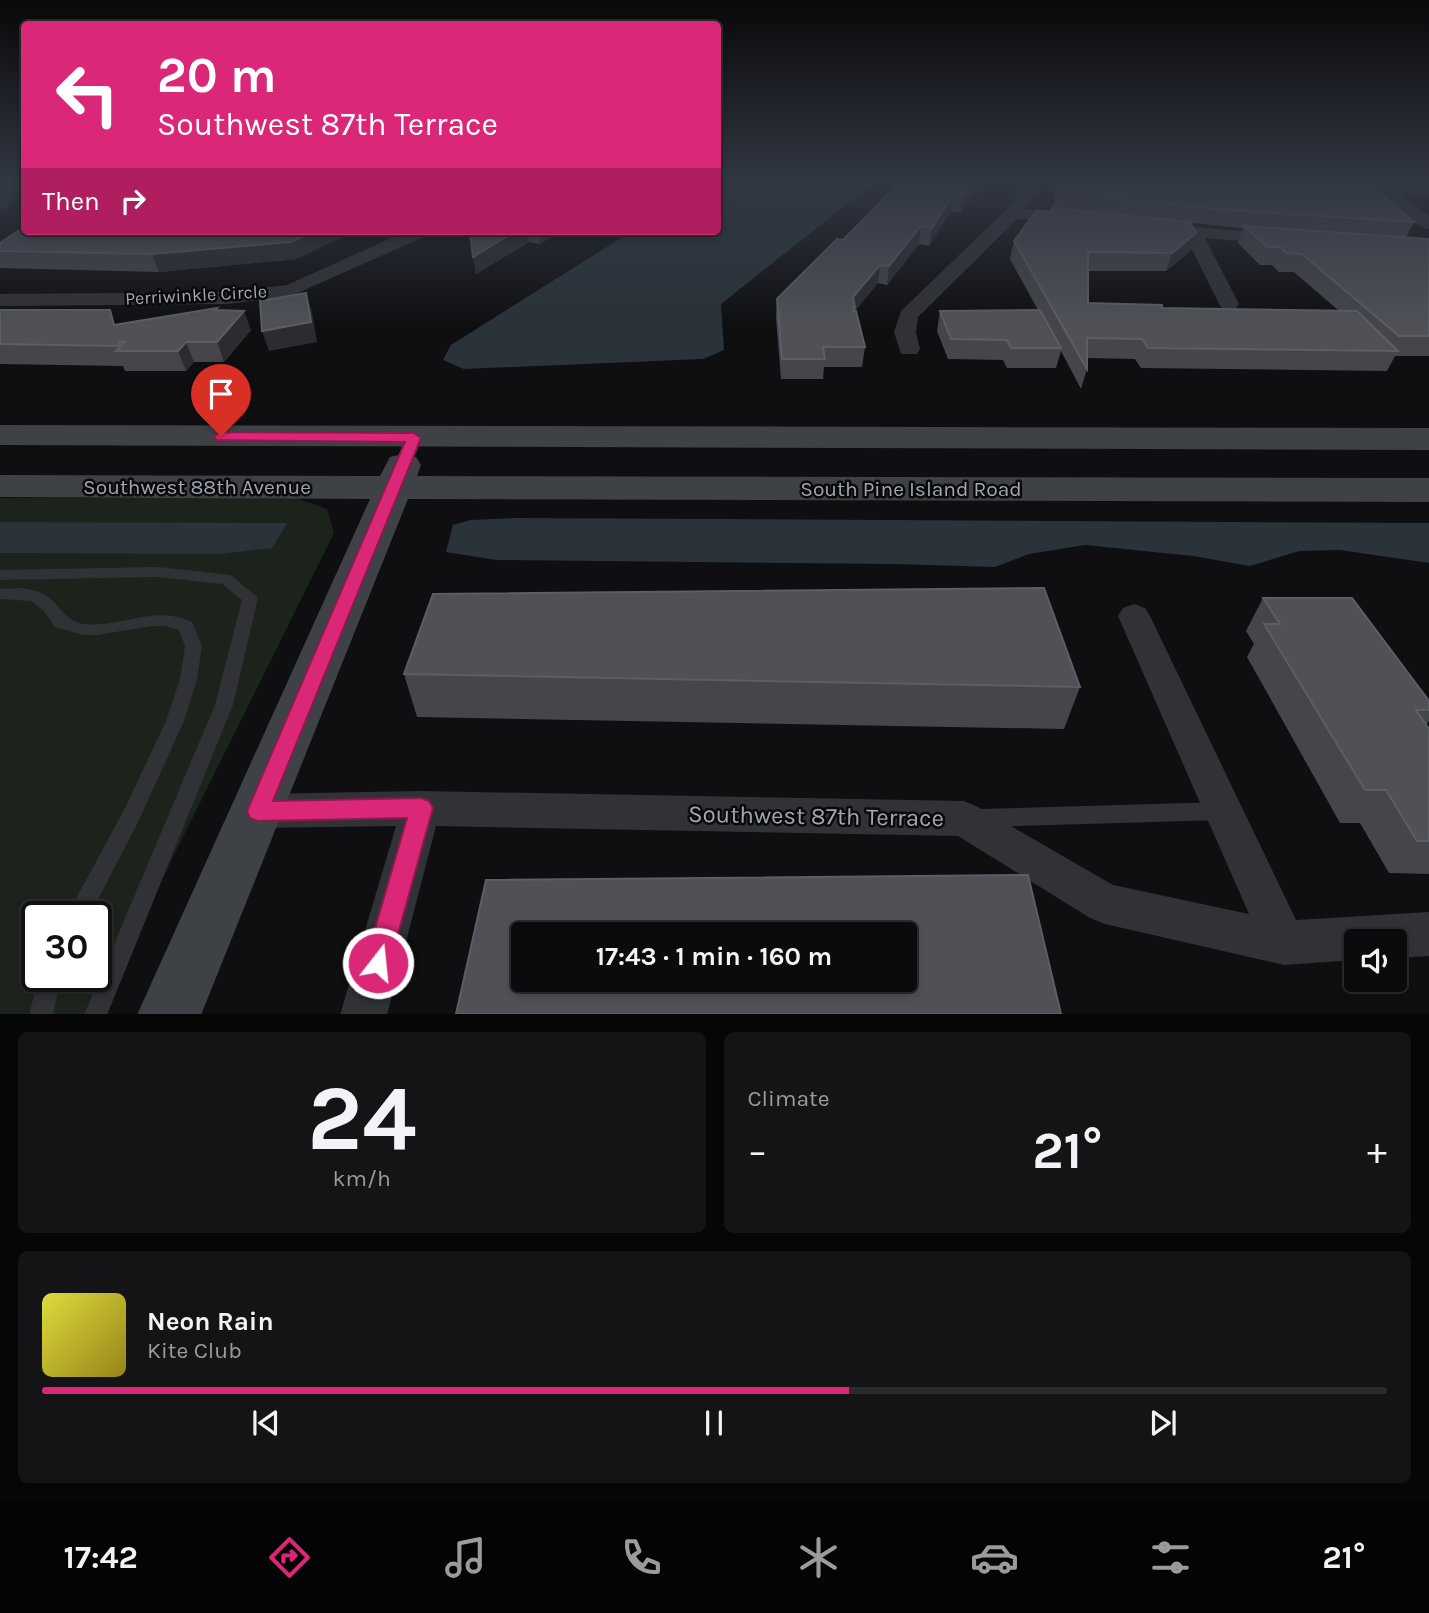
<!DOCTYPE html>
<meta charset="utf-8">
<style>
:root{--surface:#0b0b0d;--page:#141416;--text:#f1f3f6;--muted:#9a9b9d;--line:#2b2b2e;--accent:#db2777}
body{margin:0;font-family:Karla,sans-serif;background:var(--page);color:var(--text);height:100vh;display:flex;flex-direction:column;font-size:26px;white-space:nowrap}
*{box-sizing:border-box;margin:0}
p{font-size:23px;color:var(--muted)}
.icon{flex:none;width:38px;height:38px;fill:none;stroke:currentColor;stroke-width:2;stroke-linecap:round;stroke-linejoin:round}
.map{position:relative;height:1014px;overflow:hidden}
.drawer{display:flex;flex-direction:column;gap:18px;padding:18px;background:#060607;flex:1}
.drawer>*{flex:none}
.guide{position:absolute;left:21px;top:21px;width:700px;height:214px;border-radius:7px;box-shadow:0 4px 10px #0003,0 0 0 2px var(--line);background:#db2777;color:#fff;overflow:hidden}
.buttons{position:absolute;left:1344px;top:929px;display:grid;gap:14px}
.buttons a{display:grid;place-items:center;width:63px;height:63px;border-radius:7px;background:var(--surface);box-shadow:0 4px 10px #0003,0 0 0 2px var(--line);font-size:35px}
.speed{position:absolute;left:21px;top:901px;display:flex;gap:14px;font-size:35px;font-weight:700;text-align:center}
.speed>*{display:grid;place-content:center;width:91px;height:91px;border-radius:50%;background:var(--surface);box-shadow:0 4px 10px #0003,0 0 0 2px var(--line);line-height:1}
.speed .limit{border:4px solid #111;border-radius:10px;background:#fff;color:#111}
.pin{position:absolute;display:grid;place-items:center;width:60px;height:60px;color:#fff;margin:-72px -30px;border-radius:50% 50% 50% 0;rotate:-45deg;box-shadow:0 0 7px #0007}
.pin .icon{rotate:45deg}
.me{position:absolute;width:77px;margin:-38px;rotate:16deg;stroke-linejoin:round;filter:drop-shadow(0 0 5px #0008)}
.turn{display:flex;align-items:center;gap:24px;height:147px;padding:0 21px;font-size:32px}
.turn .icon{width:91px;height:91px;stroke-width:2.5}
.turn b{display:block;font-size:49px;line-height:60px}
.then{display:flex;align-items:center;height:66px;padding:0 21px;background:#0003;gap:14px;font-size:26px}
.big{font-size:52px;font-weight:700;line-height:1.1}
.drawer .widget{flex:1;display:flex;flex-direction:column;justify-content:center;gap:10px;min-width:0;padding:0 24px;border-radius:10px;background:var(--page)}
.drawer .dial{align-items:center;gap:0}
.dial b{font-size:91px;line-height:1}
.song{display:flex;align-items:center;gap:21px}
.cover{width:84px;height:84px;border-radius:10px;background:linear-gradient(135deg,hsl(60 70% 55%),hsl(50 70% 35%))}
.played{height:7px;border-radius:4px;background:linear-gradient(90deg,var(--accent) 60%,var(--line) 60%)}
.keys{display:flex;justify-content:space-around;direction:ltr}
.heat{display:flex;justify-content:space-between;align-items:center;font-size:38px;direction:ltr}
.drawer .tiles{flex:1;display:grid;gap:18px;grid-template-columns:1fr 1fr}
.widget:last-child{grid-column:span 2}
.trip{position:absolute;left:511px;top:922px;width:406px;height:70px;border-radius:7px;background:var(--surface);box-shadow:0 4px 10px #0003,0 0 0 2px var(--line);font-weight:700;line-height:70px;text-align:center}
.dock{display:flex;height:112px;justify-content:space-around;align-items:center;background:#040405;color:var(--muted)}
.dock .icon{width:49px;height:49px}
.dock .on{color:var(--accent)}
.dock b{font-size:32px;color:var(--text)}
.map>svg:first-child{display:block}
</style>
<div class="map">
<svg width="1429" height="1015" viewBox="0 0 1429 1015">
<rect width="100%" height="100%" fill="#0f0f11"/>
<path fill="#1c231c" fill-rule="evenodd" d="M 0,498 L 296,498 L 327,509 L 334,533 L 95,1014 L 0,1014 ZM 37,917 L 96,917 L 96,976 L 37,976 Z"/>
<path fill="#293339" d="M 718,184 L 872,184 L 721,304 L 724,350 L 703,359 L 464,369 L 443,360 L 451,345 L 632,231 L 718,231 Z
M 516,518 L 1429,523 L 1429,563 L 1340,550 L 1299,551 L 1250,566 L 1193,556 L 1085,545 L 1029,554 L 995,567 L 893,564 L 496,560 L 446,552 L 453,525 L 471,520 Z
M 0,522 L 287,523 L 272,548 L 220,554 L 0,553 Z"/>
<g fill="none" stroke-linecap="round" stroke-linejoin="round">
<path fill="#303236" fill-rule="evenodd" d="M 158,567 L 231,575 L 258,598 L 233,705 L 107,1015 L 84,1015 L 215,705 L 242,600 L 222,584 L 158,577 L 0,580 L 0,570 Z
M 21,588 C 30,589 40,591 47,596 C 62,607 65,622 85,624 C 123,628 152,604 192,622 L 202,646 L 197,679 L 184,721 L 138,822 L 89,917 L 66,917 L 124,810 L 166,721 L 180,679 L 185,646 L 179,630 L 165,626 L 152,626 L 97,635 L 83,635 L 55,627 L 43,610 L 31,601 L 0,599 L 0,589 Z
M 1222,802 L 1229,805 L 1232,811 L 1229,817 L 1222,820 L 980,827 L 973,824 L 970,818 L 973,812 L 980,809 Z
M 39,976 L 61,976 L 53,1015 L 29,1015 Z"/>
<path fill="#303236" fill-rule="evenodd" d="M 5,184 L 21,184 L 6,208 L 0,209 L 0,191 Z
M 1025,184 L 1037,184 L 1039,187 L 1024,209 L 1077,215 L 1080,219 L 1077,223 L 1017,219 L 918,317 L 916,332 L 920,349 L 917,354 L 901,354 L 894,332 L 901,311 L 1007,209 Z
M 1259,184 L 1429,186 L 1429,196 L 1401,195 L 1429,216 L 1429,229 L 1423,228 L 1379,194 L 1267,189 Z
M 1160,224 L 1276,234 L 1285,239 L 1276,244 L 1205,238 L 1239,304 L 1236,308 L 1222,308 L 1219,304 L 1186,237 L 1154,233 L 1151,229 L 1154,225 Z
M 407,231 L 431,231 L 428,235 L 291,296 L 227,304 L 0,306 L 0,294 L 227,292 L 287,285 Z
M 1134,604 L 1145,608 L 1150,616 L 1296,920 L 1429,912 L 1429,956 L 1395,958 L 1395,942 L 1356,942 L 1356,960 L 1284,965 L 1105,924 L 1090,918 L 958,836 L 436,826 L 387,1015 L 340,1015 L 396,826 L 258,828 L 244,823 L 238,811 L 244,799 L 258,794 L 421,791 L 964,801 L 978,807 L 1113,885 L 1249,914 L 1118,616 L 1123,608 Z"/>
<path fill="#3e4145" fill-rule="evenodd" d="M 0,425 L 1429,428 L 1429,450 L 0,445 Z
M 403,454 L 416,457 L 421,465 L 417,476 L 1429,478 L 1429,502 L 408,499 L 201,1015 L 137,1015 L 370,499 L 0,497 L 0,475 L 380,476 L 390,457 Z"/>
</g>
<path fill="#45464c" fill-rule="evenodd" d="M 898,184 L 984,184 L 960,212 L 951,211 L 929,246 L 919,244 L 887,285 L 878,283 L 855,311 L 865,347 L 862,367 L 824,367 L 823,379 L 781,379 L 776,318 L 777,299 L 843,240 Z
M 1058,184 L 1414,222 L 1406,237 L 1429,239 L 1429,356 L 1395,356 L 1387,371 L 1141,368 L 1135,359 L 1087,358 L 1087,369 L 1081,389 L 1061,351 L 1056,368 L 1007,368 L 1003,360 L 948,359 L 937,331 L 940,311 L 1038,310 L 1010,259 L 1014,241 L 1051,212 ZM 1191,223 L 1243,228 L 1238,243 L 1260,265 L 1272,265 L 1279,272 L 1294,272 L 1338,310 L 1162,308 L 1088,303 L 1088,271 L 1166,271 L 1190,251 L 1196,233 Z
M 470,231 L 561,231 L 540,244 L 529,242 L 476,274 Z
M 0,243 L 297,259 L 159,272 L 0,268 Z
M 217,308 L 218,310 L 251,330 L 224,362 L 194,362 L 186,371 L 125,371 L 123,366 L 0,364 L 0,310 L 116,325 Z
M 1263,598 L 1429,701 L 1429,721 L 1426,725 L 1429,729 L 1429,874 L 1389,873 L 1360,823 L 1340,823 L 1247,657 L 1254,644 L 1246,631 Z
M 404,674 L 1080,687 L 1064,729 L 417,717 Z"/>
<path fill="#2b2c30" d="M 973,184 L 984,184 L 960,212 L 963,196 Z
M 954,194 L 951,211 L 929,246 L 932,228 Z
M 921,226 L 919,244 L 887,285 L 889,266 Z
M 314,231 L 355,231 L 297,259 L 159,272 L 152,254 Z
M 516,231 L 528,231 L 529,242 L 476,274 L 473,257 Z
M 538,231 L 561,231 L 540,244 Z
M 1196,233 L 1190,251 L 1166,271 L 1172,253 Z
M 880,265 L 878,283 L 855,311 L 853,327 L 853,297 Z
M 306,293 L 312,312 L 317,342 L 269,351 L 262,331 Z
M 244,311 L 251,330 L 224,362 L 217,342 Z
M 186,342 L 194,362 L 186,371 L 178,351 Z"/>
<path fill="#4f5157" stroke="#5b5e65" stroke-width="2" fill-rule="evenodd" d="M 898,184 L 973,184 L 963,196 L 954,194 L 932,228 L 921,226 L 889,266 L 880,265 L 853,297 L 855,308 L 853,311 L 856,311 L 865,347 L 823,347 L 825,359 L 782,359 L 777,299 L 837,239 L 843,240 Z
M 1058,184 L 1369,184 L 1414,222 L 1226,210 L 1055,193 Z
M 1052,208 L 1190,222 L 1196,233 L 1172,253 L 1088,252 L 1088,303 L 1162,305 L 1162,308 L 1357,311 L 1398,351 L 1148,348 L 1142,339 L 1087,338 L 1087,369 L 1014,241 L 1037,210 L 1051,212 Z
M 1244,226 L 1429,239 L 1429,336 L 1399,336 L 1302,254 L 1286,253 L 1280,247 L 1267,247 Z
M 24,227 L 24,231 L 314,231 L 291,242 L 152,254 L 0,251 L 0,243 Z
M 470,231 L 516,231 L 473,257 Z
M 306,293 L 311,322 L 262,331 L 260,301 Z
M 217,308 L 215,310 L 244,311 L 217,342 L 186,342 L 178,351 L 116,351 L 125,342 L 119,342 L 120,346 L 0,344 L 0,310 L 110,310 L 114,325 Z
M 1040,310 L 1061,348 L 1011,348 L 1007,340 L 951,339 L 940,311 Z
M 1044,588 L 1080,687 L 404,674 L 433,594 Z
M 1263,598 L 1352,598 L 1429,701 L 1429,710 L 1416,710 L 1429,729 L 1429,841 L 1417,841 L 1386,790 L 1365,790 L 1264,624 L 1280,624 Z
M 1028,875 L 1061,1014 L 456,1014 L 486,880 ZM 523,934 L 905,934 L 905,980 L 523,980 Z"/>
<linearGradient id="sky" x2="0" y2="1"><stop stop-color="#080809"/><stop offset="0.56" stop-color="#313743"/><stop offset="1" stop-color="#313743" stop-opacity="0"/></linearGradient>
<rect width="1429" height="326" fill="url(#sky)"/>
<path fill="#db2777" stroke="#8e194d" stroke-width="2" d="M 221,432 L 414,433 L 421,438 L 273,801 L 421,798 L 429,801 L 433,808 L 390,963 L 387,972 L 378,976 L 369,972 L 365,963 L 407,818 L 258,821 L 250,818 L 247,811 L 405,442 L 216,440 L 214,436 Z"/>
<g text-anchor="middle" stroke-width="5" stroke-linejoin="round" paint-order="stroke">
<g font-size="18" fill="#a0a7b1" stroke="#0a0a0c">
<text transform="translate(196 295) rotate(-3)" y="6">Perriwinkle Circle</text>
</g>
<g font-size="21" fill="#a0a7b1" stroke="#0a0a0c">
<text x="197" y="494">Southwest 88th Avenue</text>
<text x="911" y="496">South Pine Island Road</text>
</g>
<g font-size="24" fill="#a0a7b1" stroke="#0a0a0c">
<text transform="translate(816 816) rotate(1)" y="8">Southwest 87th Terrace</text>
</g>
</g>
</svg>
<div class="buttons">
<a><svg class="icon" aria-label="sound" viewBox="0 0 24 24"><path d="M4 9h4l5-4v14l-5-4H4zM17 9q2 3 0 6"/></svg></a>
</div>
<div class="speed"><div class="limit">30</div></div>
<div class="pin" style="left:221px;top:436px;background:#d93025"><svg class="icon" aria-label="arrive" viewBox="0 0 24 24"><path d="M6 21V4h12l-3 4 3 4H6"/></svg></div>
<svg class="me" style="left:378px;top:963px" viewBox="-20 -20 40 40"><circle r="17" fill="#db2777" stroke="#fff" stroke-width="3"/><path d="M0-11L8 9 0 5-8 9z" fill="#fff"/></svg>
<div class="trip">17:43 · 1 min · 160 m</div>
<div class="guide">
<div class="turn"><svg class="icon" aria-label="left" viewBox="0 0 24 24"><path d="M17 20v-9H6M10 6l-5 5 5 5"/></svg><div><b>20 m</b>Southwest 87th Terrace</div></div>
<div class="then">Then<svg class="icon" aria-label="right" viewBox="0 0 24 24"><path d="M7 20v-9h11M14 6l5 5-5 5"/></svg></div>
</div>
</div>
<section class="drawer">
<div class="tiles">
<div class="widget dial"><b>24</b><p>km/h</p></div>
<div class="widget"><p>Climate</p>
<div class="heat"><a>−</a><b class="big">21°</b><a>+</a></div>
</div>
<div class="widget">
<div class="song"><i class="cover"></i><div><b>Neon Rain</b><p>Kite Club</p></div></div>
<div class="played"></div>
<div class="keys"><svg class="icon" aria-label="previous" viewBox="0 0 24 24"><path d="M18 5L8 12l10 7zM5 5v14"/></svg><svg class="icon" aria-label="pause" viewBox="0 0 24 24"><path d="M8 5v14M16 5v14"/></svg><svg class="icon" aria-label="next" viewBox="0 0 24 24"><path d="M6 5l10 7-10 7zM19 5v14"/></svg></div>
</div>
</div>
</section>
<nav class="dock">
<b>17:42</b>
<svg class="icon on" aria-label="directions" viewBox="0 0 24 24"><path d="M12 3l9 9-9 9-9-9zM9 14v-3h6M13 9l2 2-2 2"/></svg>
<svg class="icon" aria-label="music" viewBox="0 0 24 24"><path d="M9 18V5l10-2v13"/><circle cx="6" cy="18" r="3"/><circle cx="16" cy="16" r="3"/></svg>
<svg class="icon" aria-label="phone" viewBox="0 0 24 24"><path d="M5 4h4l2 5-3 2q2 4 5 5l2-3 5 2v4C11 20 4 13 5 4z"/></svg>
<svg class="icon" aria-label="climate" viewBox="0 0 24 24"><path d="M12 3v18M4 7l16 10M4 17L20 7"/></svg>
<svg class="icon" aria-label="car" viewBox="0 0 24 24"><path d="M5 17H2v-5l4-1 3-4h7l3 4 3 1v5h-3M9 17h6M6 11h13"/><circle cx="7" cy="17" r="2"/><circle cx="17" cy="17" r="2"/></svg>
<svg class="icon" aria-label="filters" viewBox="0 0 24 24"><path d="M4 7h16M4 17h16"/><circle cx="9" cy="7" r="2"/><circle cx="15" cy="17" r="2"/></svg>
<b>21°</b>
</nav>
